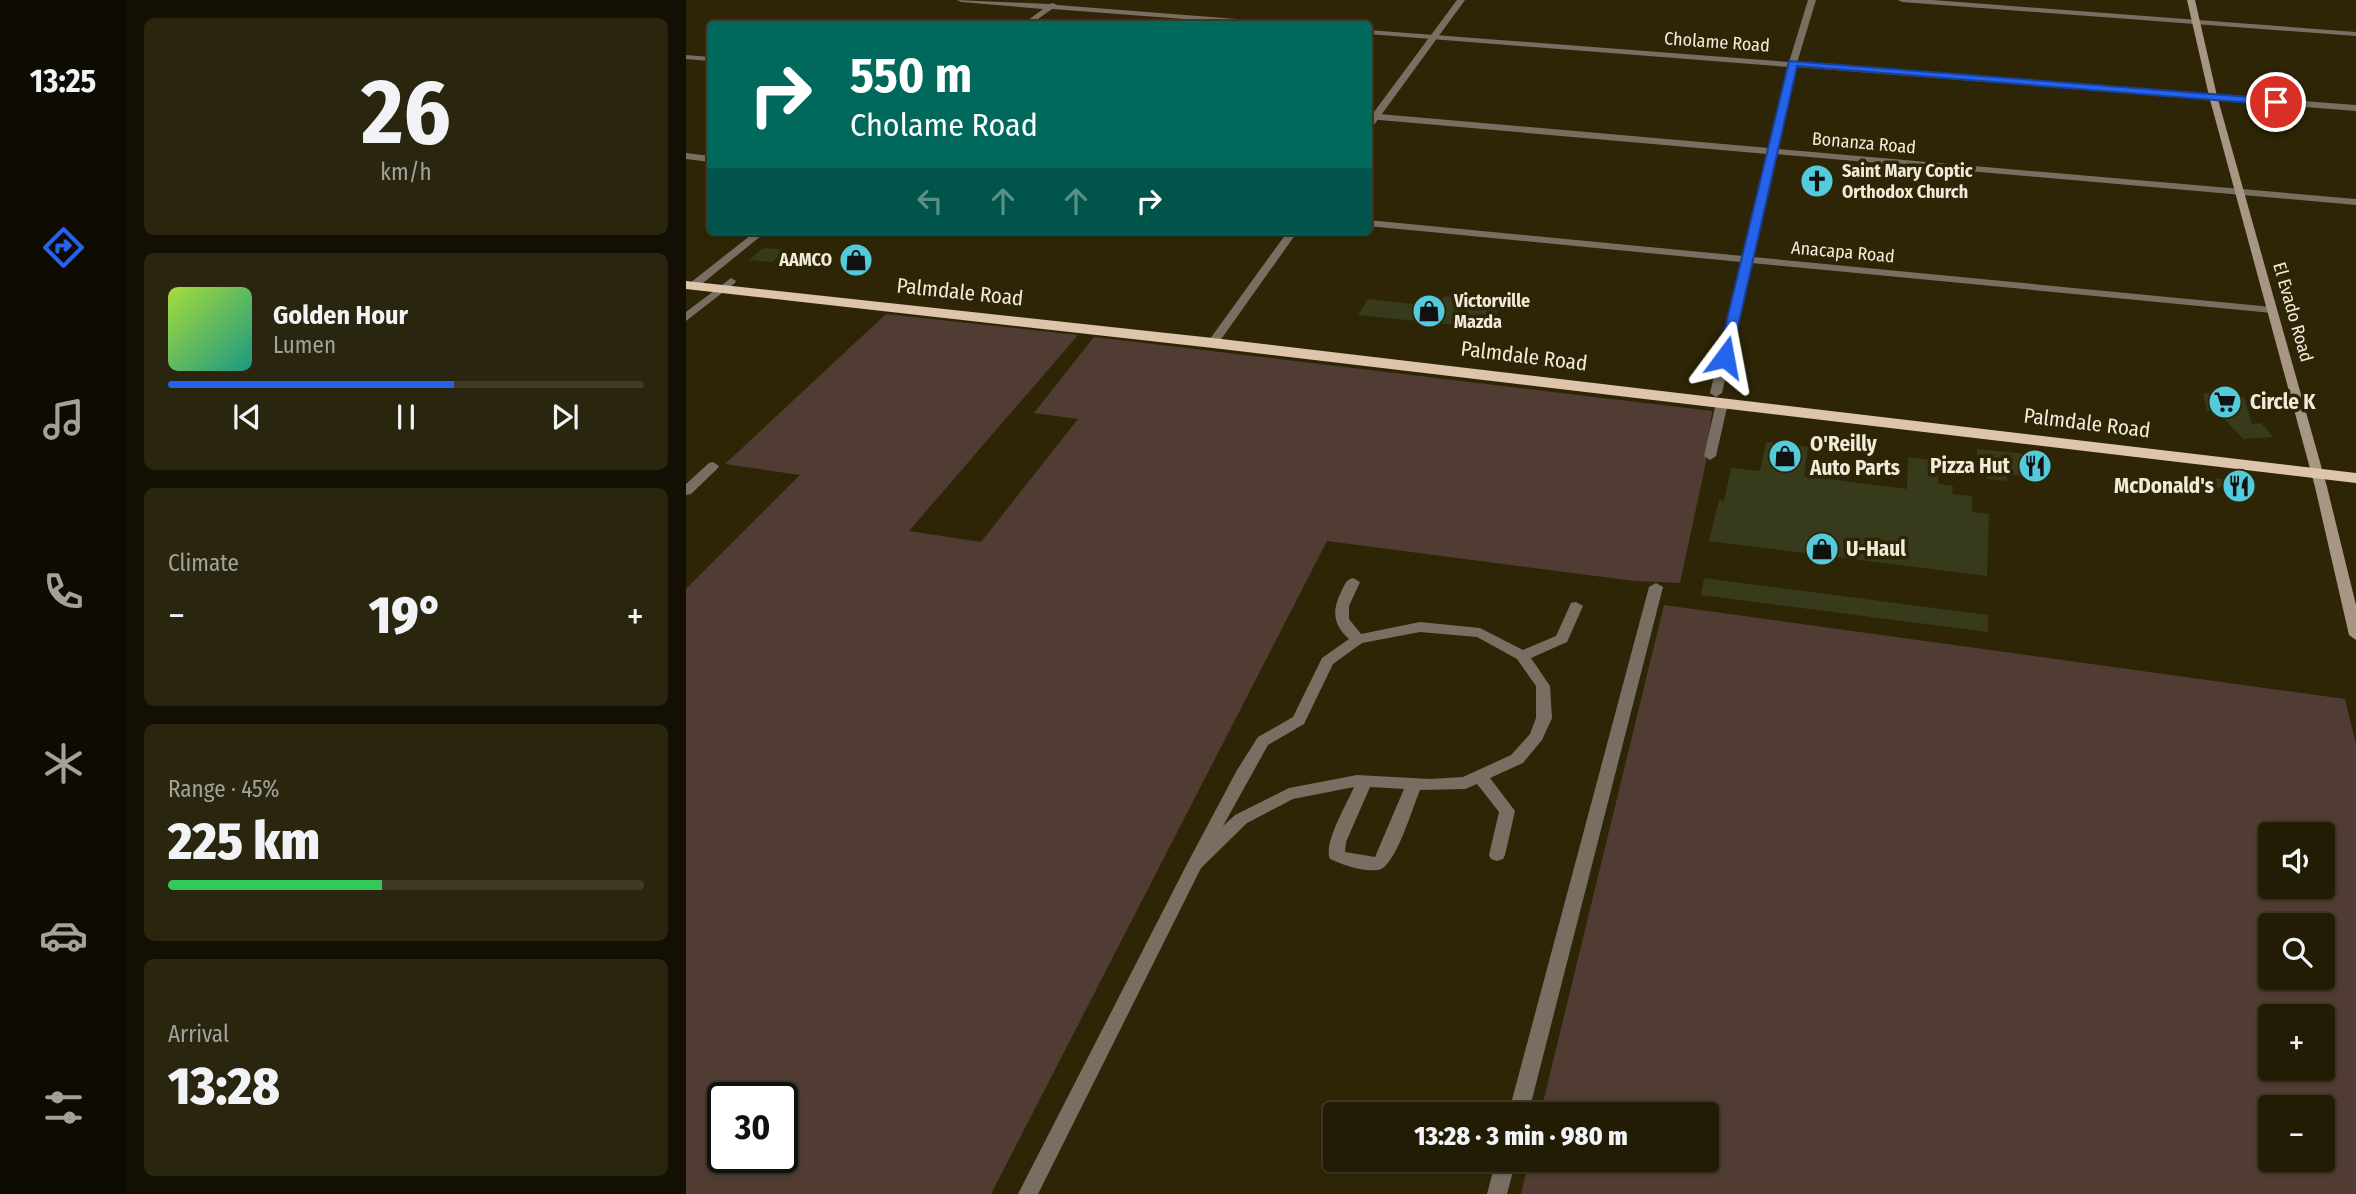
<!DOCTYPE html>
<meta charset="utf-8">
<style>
:root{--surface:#221c05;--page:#2a250f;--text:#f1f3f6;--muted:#a2a19a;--line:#3f3a27;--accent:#2563eb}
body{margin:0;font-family:"Fira Sans Condensed",sans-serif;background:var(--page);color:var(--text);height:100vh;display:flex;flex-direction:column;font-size:26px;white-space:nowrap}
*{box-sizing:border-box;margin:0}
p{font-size:23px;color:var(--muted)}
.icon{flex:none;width:38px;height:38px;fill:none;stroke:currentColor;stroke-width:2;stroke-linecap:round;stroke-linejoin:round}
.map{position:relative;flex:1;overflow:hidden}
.panel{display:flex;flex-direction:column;gap:18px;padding:18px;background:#130f03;width:560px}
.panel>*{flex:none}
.top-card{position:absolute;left:21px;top:21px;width:665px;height:214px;border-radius:7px;box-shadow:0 2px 5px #0004,0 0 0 2px var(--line);background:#00695c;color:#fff;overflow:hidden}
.fabs{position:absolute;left:1572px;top:822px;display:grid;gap:14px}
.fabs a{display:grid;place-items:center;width:77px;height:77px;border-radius:7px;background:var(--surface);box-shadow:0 2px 5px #0004,0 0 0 2px var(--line);font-size:35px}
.speed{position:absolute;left:21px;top:1082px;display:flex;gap:14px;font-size:35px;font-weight:700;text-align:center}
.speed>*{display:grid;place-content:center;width:91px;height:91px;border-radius:50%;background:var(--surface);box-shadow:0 2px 5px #0004,0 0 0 2px var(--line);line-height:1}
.speed .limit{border:4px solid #111;border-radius:10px;background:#fff;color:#111}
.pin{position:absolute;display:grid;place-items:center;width:60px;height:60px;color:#fff;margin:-30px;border:4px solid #fff;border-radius:50%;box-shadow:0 2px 7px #0007}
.me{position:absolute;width:77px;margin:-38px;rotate:13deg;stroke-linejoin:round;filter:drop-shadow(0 0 5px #0008)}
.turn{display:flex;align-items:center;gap:24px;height:147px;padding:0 28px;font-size:32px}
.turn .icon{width:91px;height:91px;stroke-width:2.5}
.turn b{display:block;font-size:49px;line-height:60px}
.lanes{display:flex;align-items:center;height:66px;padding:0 28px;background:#0003;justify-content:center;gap:35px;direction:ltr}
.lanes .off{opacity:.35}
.big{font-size:52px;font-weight:800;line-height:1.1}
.panel .card{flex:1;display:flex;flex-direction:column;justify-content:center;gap:10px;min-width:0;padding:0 24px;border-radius:10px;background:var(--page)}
.panel .dial{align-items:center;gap:0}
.dial b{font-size:91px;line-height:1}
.song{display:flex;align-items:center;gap:21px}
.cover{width:84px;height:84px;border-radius:10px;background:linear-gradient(135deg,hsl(80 70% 55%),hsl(170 70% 35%))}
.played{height:7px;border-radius:4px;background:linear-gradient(90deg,var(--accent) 60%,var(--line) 60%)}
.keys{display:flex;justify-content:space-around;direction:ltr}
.heat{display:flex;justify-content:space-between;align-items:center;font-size:38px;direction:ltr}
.charge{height:10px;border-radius:5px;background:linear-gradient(90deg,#34c759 45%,var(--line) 0)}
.trip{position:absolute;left:637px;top:1102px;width:396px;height:70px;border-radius:7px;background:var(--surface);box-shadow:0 2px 5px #0004,0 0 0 2px var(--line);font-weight:800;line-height:70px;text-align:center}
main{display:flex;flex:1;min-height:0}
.dock{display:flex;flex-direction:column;width:126px;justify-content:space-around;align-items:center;background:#0e0b02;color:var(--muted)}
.dock .icon{width:49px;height:49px}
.dock .on{color:var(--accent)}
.dock b{font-size:32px;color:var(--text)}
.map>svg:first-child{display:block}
</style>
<main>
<nav class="dock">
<b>13:25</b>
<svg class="icon on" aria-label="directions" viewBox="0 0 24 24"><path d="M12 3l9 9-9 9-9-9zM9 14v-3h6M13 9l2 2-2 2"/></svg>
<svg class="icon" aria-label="music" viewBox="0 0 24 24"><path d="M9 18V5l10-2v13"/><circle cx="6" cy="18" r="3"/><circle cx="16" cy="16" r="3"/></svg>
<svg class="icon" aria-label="phone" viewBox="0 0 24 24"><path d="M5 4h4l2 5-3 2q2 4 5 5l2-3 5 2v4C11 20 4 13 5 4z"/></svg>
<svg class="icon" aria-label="climate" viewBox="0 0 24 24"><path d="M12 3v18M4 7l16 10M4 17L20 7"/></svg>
<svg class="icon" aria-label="car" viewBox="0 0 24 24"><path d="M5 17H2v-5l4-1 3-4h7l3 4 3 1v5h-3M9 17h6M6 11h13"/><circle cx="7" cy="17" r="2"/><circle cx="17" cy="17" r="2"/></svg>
<svg class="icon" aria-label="filters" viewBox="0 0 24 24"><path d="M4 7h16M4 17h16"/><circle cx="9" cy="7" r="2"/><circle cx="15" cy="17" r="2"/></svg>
</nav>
<section class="panel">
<div class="card dial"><b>26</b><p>km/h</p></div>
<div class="card">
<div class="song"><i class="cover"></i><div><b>Golden Hour</b><p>Lumen</p></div></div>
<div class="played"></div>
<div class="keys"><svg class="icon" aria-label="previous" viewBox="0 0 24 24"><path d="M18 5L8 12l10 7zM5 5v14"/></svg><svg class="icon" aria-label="pause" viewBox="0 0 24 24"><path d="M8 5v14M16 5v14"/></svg><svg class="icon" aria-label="next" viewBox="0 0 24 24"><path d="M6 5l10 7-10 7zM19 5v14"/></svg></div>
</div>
<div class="card"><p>Climate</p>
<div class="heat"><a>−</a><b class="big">19°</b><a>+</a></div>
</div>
<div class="card"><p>Range · 45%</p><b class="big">225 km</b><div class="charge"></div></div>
<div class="card"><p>Arrival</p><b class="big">13:28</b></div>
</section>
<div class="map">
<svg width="1670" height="1194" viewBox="0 0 1670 1194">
<rect width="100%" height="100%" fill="#2e2507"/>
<path fill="#513c33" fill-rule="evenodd" d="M 200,314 L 392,335 L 223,531 L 295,542 L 392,419 L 348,413 L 408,337 L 1026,411 L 1020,462 L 994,583 L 948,581 L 641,541 L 305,1194 L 0,1194 L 0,589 L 114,475 L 39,464 ZM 37,1097 L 96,1097 L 96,1157 L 37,1157 Z
M 978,605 L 1659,699 L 1670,744 L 1670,1194 L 835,1194 L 843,1160 L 1020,1160 L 1020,1115 L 854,1115 ZM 1584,835 L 1636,835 L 1636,887 L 1584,887 ZM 1584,926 L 1636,926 L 1636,978 L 1584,978 ZM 1584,1017 L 1636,1017 L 1636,1069 L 1584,1069 ZM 1584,1108 L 1636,1108 L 1636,1160 L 1584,1160 Z"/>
<path fill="#373b1b" d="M 76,249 L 80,248 L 100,250 L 86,262 L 63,260 Z
M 758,296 L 816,302 L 809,318 L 785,315 L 780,326 L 672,315 L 682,299 L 752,307 Z
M 1517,393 L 1558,397 L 1566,424 L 1575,423 L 1587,437 L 1557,439 L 1532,412 L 1521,411 Z
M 1080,442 L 1122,447 L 1118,476 L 1221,489 L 1222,457 L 1252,461 L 1252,484 L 1267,486 L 1266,494 L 1286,496 L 1286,512 L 1303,514 L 1301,576 L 1023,541 L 1033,500 L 1038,501 L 1045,468 L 1074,471 Z
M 1291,449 L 1360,456 L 1361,479 L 1321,474 L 1321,481 L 1301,479 L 1302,464 L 1291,462 Z
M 1524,478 L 1552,481 L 1527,490 L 1516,483 Z
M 1018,578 L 1302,615 L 1302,632 L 1015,595 Z"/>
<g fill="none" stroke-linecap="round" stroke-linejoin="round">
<path fill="#796e62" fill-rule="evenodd" d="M 271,0 L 363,4 L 367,3 L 371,5 L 588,22 L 592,24 L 564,24 L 366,9 L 345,24 L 337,24 L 357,9 L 275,2 Z
M 1122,0 L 1130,0 L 1111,63 L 1670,105 L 1670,111 L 1110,67 L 1092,149 L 1670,199 L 1670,205 L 1090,154 L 1067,257 L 1586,307 L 1591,310 L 1586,313 L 1066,263 L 1036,393 L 1030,397 L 1024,393 L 1055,262 L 682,226 L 682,220 L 1057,256 L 1081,154 L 682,119 L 682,113 L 1083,148 L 1102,67 L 682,34 L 682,30 L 1103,62 Z
M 0,55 L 24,57 L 24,61 L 0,59 Z
M 0,153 L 24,156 L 24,162 L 0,159 Z
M 70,231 L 81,231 L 12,287 L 4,287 L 4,283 Z
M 45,278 L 50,281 L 49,283 L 0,321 L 0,312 Z
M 1036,399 L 1042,403 L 1030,456 L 1024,460 L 1018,456 L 1030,403 Z
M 27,462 L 33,466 L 31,469 L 5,494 L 0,495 L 0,484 L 23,463 Z
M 667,578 L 674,582 L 663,606 L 663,619 L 675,634 L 734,622 L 794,628 L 837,650 L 870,636 L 885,603 L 890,602 L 897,606 L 881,642 L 845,658 L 864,686 L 866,718 L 856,740 L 837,763 L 804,778 L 829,811 L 819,855 L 817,859 L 811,861 L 805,859 L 803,855 L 813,812 L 791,784 L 779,789 L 734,790 C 727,806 709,869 692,870 C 676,872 658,865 644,859 C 637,843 661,804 668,787 L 607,799 L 561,823 L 515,868 L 352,1194 L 332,1194 L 501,864 L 551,770 L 572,737 L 607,717 L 636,658 L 663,639 C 646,623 646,610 656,590 C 659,584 660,580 667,578 ZM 734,632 L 791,637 L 831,659 L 850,686 L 850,718 L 844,734 L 825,755 L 777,777 L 744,779 L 671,775 L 603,788 L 549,815 L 537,826 L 582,745 L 618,724 L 647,664 L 676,643 ZM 684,787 L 718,789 L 689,857 L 659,852 L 660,842 Z
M 970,583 L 977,587 L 842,1115 L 822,1115 L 963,587 Z
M 810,1160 L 830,1160 L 821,1194 L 801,1194 Z"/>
<path fill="#796e62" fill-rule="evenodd" d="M 771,0 L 779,0 L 685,129 L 682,130 L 682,120 Z
M 1212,0 L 1247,0 L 1670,32 L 1670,36 L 1216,2 Z
M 602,231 L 612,231 L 531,345 L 523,345 L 521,343 Z"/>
<path fill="#a89684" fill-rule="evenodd" d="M 1501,0 L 1509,0 L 1531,96 L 1641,487 L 1670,605 L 1670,640 L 1663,635 L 1629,487 L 1523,96 Z"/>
<path fill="#ddc4aa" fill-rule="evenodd" d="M 0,281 L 527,338 L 1670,473 L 1670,483 L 527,348 L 0,289 Z"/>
</g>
<path fill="#2563eb" stroke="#184099" stroke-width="2" d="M 1103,61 L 1590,99 L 1595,102 L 1590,105 L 1111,66 L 1045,357 L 1039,361 L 1032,357 Z"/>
<defs>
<symbol id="church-disc" viewBox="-11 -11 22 22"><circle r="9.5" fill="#53cbdb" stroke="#2e2507"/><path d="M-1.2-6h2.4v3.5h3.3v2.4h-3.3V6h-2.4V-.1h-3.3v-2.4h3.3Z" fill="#111"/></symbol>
<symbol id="shop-disc" viewBox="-11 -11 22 22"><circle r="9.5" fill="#53cbdb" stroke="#2e2507"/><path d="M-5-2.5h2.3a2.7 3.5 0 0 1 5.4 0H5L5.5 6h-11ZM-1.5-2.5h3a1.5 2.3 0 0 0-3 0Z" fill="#111"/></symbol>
<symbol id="supermarket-disc" viewBox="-11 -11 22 22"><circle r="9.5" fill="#53cbdb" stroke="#2e2507"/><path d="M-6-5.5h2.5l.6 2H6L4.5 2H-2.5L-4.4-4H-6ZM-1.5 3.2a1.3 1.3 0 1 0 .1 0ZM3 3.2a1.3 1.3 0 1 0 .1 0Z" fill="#111"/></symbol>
<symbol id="restaurant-disc" viewBox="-11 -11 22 22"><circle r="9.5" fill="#53cbdb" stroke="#2e2507"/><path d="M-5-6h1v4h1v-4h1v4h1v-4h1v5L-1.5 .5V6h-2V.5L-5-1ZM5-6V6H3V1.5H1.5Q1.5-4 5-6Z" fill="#111"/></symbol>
</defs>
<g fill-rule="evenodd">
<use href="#church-disc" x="1112" y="162" width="38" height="38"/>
<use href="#shop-disc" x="151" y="241" width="38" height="38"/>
<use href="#shop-disc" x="724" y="292" width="38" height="38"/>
<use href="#supermarket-disc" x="1520" y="383" width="38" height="38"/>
<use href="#shop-disc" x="1080" y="437" width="38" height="38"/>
<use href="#restaurant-disc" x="1330" y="447" width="38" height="38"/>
<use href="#restaurant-disc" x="1534" y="467" width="38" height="38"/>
<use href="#shop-disc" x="1117" y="530" width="38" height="38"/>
</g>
<g text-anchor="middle" stroke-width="7" stroke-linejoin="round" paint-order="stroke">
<g font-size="18" fill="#f1ebda" stroke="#2e2507">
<text transform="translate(1031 42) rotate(4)" y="6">Cholame Road</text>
<text transform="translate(1178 143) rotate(5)" y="6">Bonanza Road</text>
<text transform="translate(1157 252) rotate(5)" y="6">Anacapa Road</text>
<text transform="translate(1607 312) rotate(74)" y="6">El Evado Road</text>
</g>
<g font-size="18" font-weight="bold" fill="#f1ebda" stroke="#2e2507" text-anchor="start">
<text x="1156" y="177">Saint Mary Coptic<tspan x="1156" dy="21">Orthodox Church</tspan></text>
<text x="146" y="266" text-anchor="end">AAMCO</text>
<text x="768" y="307">Victorville<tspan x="768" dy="21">Mazda</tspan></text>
</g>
<g font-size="21" fill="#f1ebda" stroke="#2e2507">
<text transform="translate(274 292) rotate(6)" y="7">Palmdale Road</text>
<text transform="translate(838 356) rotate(7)" y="7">Palmdale Road</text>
<text transform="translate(1401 423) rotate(7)" y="7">Palmdale Road</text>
</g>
<g font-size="21" font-weight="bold" fill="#f1ebda" stroke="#2e2507" text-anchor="start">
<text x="1564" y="409">Circle K</text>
<text x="1124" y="451">O'Reilly<tspan x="1124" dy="24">Auto Parts</tspan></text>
<text x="1324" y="473" text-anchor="end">Pizza Hut</text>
<text x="1528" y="493" text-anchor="end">McDonald's</text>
<text x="1160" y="556">U-Haul</text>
</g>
</g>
</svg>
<div class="fabs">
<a><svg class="icon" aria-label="sound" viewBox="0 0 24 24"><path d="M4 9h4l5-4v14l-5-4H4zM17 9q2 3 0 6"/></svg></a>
<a><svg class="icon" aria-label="search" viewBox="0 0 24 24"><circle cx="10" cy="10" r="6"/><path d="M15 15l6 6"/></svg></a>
<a>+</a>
<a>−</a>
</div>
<div class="speed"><div class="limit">30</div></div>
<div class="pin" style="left:1590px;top:102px;background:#d93025"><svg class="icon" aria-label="arrive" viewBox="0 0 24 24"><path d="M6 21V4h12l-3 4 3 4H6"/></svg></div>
<svg class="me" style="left:1039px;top:357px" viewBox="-20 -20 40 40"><path d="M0-17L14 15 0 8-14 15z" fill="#2563eb" stroke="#fff" stroke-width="4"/></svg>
<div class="trip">13:28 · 3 min · 980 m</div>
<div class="top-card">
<div class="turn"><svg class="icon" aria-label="right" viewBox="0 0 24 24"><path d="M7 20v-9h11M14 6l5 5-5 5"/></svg><div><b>550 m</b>Cholame Road</div></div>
<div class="lanes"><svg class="icon off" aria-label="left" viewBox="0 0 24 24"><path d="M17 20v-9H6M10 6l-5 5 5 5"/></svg><svg class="icon off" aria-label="ahead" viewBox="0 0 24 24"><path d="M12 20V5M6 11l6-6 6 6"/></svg><svg class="icon off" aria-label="ahead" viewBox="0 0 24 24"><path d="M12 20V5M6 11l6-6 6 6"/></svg><svg class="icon" aria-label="right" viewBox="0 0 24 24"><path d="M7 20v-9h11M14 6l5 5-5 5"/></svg></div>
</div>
</div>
</main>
